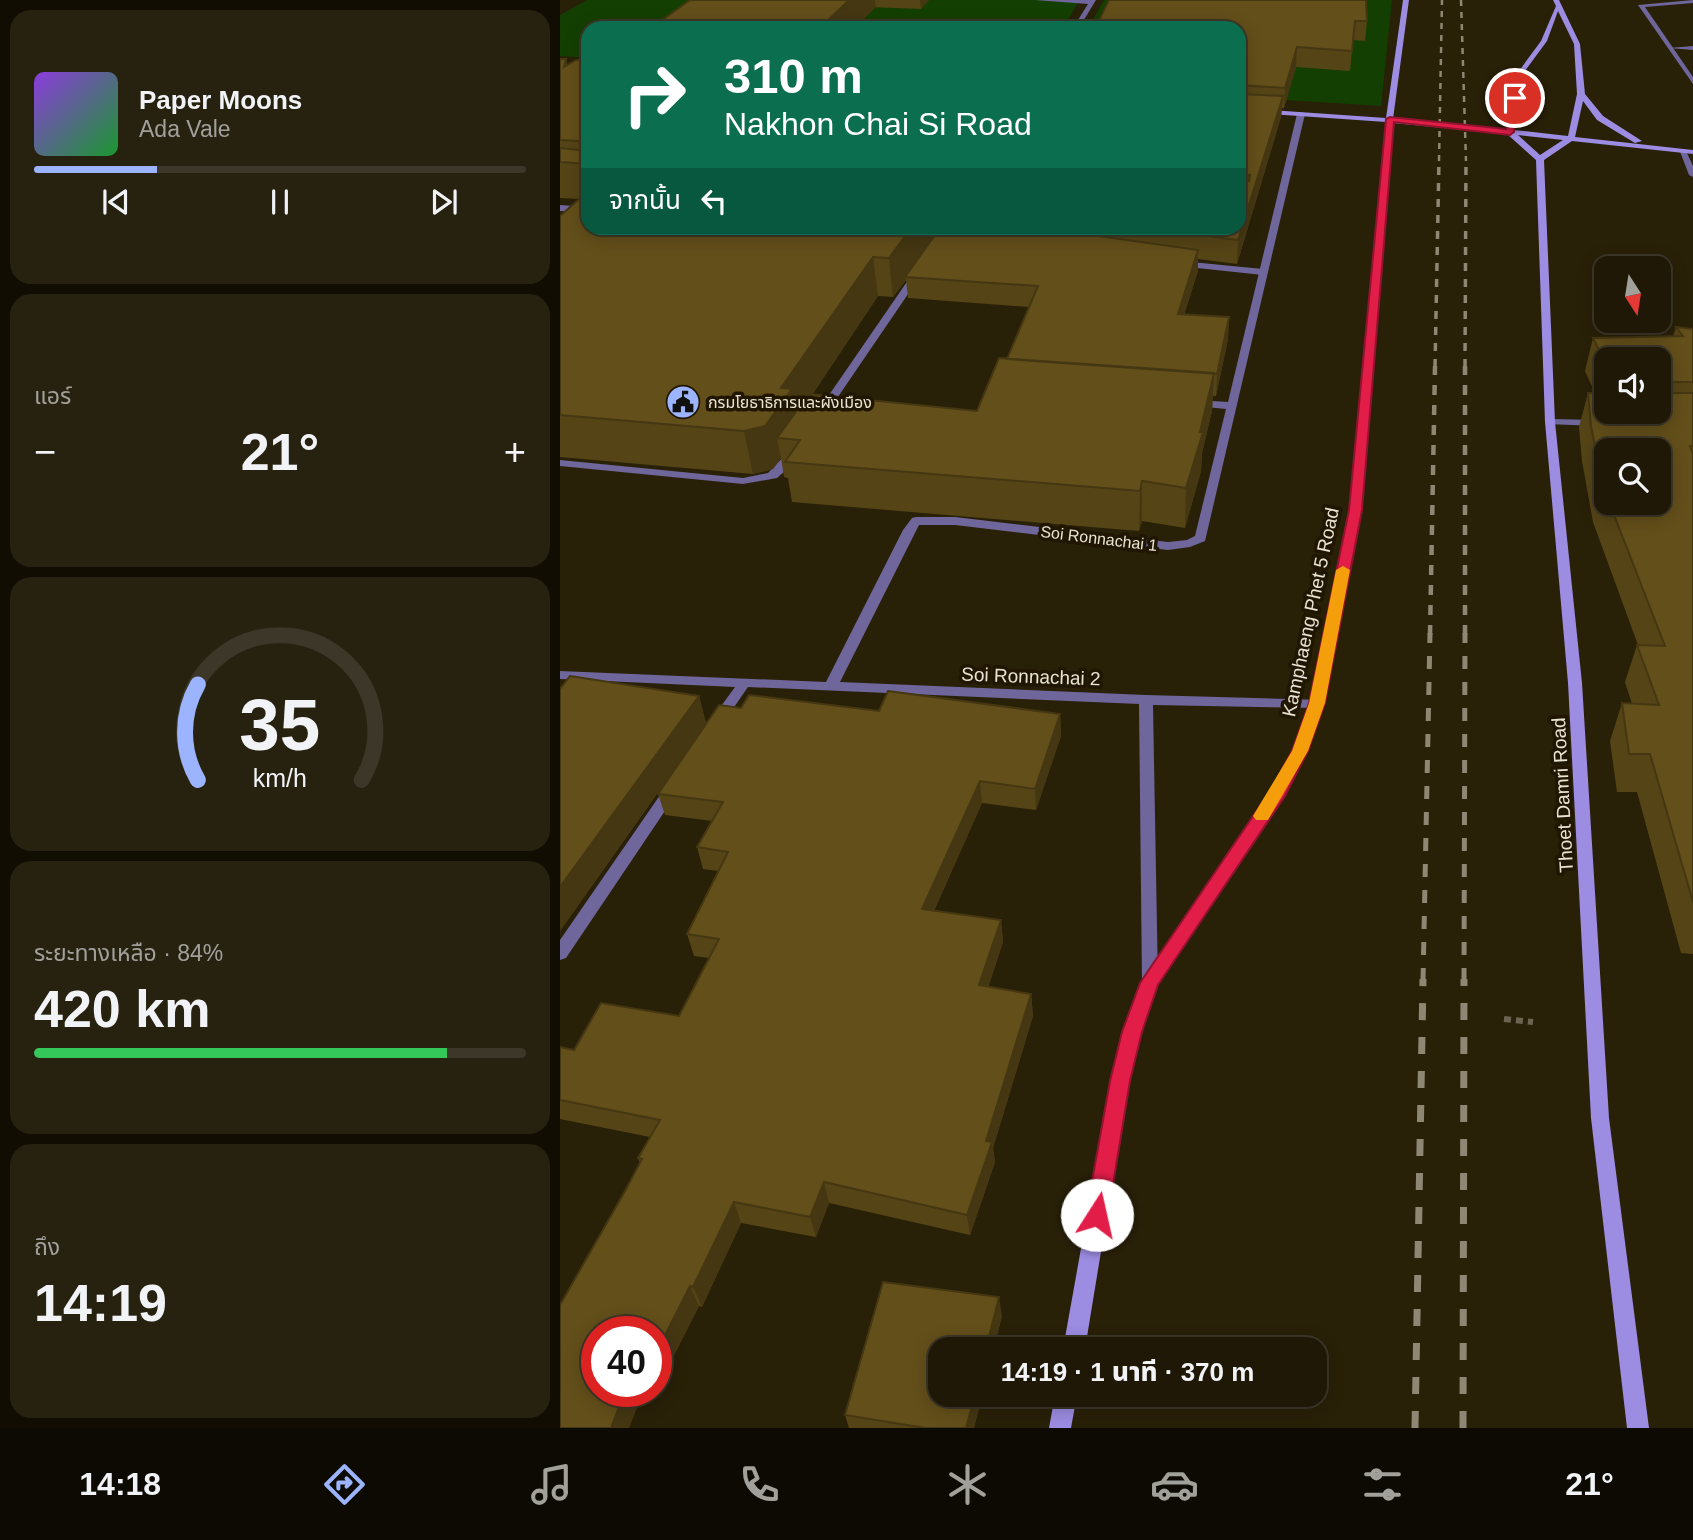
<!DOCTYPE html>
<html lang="th">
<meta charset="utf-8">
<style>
:root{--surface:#1f1806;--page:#272110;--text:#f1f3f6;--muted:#a1a09b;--line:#3c3728;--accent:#9cb4fd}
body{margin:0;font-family:Arial,"Noto Sans Thai",sans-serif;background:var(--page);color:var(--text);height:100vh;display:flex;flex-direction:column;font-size:26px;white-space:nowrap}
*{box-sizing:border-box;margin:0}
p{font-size:23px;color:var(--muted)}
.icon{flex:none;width:38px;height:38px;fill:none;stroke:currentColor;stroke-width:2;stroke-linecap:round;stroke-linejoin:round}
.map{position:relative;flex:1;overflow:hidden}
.drawer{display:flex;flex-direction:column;gap:10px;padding:10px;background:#110d03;width:560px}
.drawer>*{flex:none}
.hud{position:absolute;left:21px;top:21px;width:665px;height:214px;border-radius:21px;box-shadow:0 4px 18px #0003,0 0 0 2px var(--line);background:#0b6e4f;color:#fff;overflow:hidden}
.needle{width:46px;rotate:168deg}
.buttons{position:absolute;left:1034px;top:256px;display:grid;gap:14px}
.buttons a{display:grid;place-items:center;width:77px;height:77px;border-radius:14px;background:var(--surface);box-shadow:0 4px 18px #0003,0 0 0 2px var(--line);font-size:35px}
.speed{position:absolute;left:21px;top:1316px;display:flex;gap:14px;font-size:35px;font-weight:700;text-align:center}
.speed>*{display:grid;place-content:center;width:91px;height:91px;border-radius:50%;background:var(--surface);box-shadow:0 4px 18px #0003,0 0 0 2px var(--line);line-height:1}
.speed .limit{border:10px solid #d22;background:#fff;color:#111}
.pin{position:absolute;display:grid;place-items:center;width:60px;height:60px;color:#fff;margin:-30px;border:4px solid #fff;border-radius:50%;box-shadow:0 2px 7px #0007}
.me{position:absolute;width:77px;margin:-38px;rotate:10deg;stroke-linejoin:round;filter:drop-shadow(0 0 5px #0008)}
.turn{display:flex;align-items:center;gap:24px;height:147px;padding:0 28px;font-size:32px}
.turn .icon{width:91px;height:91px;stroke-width:2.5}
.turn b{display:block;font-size:49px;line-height:60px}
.then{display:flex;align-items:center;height:66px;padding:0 28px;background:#0003;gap:14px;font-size:26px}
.big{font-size:52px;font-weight:800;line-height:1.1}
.drawer .tile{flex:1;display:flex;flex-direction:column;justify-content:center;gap:10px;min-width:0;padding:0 24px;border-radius:21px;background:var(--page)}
.drawer .dial{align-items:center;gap:0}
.dial svg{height:182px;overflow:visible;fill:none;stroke:var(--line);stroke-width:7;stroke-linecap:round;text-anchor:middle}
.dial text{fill:var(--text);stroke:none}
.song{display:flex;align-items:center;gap:21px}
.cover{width:84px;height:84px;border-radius:10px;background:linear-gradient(135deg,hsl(270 70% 55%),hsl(130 70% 35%))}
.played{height:7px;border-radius:4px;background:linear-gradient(90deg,var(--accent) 25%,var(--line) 25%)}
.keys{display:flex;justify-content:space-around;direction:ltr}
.heat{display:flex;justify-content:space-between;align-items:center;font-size:38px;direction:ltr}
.charge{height:10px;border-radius:5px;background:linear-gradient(90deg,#34c759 84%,var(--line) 0)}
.trip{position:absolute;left:368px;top:1337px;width:399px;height:70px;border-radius:21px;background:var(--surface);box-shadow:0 4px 18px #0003,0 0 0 2px var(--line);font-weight:800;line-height:70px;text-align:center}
.menu{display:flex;height:112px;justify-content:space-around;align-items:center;background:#0c0a02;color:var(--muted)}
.menu .icon{width:49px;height:49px}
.menu .active{color:var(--accent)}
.menu b{font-size:32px;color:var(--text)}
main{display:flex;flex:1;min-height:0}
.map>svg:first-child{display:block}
</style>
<main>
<section class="drawer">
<div class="tile">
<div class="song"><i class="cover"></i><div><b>Paper Moons</b><p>Ada Vale</p></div></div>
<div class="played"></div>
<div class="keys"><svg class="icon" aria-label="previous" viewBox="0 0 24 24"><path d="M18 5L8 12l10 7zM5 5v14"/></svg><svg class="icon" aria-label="pause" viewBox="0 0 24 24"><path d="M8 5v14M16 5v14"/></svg><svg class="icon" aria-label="next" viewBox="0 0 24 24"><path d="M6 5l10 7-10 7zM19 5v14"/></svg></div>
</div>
<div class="tile"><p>แอร์</p>
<div class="heat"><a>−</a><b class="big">21°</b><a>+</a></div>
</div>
<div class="tile dial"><svg viewBox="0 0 100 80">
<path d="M14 69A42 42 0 1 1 86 69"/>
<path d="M14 69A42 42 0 0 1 14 27" stroke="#9cb4fd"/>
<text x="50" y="56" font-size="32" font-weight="700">35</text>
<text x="50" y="72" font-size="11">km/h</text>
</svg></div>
<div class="tile"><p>ระยะทางเหลือ · 84%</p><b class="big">420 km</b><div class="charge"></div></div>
<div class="tile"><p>ถึง</p><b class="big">14:19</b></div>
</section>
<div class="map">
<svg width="1133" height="1428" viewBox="0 0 1133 1428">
<rect width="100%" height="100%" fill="#292008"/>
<path fill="#143f02" d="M 27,0 L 520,0 L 503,28 L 28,28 L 28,58 L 0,56 L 0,15 Z
M 544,0 L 832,0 L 821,106 L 679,97 L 679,28 L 528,28 Z"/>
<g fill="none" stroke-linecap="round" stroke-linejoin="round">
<path stroke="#6c6450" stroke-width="6" stroke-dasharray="7 5" stroke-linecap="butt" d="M 944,1019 L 973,1022"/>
<path fill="#6f669b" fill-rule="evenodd" d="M 475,0 L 536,0 L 519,28 L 513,28 L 528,4 Z
M 1133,46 L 1133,50 L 1109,48 Z
M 0,205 L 28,207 L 28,213 L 0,211 Z
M 621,261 L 703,269 L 708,272 L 703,275 L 618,266 L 618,262 Z
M 353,273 L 361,275 L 267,413 L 259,413 L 258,411 Z
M 233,450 L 239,453 L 226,470 L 217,478 L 183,484 L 0,466 L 0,460 L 183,478 L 208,473 L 229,451 Z"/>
<path fill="#6f669b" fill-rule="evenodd" d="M 1133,0 L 1133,3 L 1085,7 L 1133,77 L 1133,84 L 1078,5 Z
M 741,112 L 745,114 L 645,541 L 630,547 L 608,550 L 395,525 L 359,525 L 280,682 L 586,695 L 762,700 L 764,703 L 762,706 L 757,708 L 593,705 L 598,983 L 596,988 L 590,990 L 584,988 L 582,983 L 579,704 L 188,687 L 163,723 L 158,725 L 151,720 L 175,687 L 0,679 L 0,671 L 266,682 L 343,530 L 352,518 L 356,517 L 395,517 L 608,542 L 627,540 L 635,536 L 666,409 L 636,406 L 631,403 L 636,400 L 668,402 L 737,114 Z
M 1119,149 L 1126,151 L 1133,166 L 1133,177 L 1129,175 Z
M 990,419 L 1037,420 L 1042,423 L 1037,426 L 986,424 L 985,422 Z
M 112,784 L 117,785 L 119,789 L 117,793 L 6,958 L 0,960 L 0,940 L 107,785 Z"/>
<path fill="#9c8ce2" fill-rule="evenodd" d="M 843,0 L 849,0 L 833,119 L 947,129 L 956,75 L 981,41 L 996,6 L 993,0 L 999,0 L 1020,44 L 1025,94 L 1043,116 L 1082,141 L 1075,143 L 1037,120 L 1023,101 L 1015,137 L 1133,150 L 1133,154 L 1012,141 L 984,160 L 995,422 L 1022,683 L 1049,1118 L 1089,1428 L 1067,1428 L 1031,1118 L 1008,683 L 985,422 L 976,160 L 947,134 L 833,123 L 802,510 L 764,703 L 747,751 L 724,795 L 598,985 L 581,1032 L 569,1081 L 525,1349 L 503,1349 L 551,1081 L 563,1032 L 582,983 L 713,789 L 733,751 L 750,703 L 790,510 L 826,122 L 679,112 L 679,108 L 826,118 ZM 998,11 L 1014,44 L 1017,94 L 1008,136 L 954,130 L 962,75 L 987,41 ZM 958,135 L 1003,140 L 980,155 Z
M 495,1395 L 517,1395 L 511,1428 L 489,1428 Z"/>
<path stroke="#8e8774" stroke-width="2.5" stroke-dasharray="6 6" stroke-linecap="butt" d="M 901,0 L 906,161
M 879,161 L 882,0"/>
<path stroke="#8e8774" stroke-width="3.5" stroke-dasharray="8 8" stroke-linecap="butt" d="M 875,367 L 879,159
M 905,367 L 906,159"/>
<path stroke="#8e8774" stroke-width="4.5" stroke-dasharray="10 10" stroke-linecap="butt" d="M 870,635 L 875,366
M 905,635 L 905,366"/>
<path stroke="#8e8774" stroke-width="5" stroke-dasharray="13 13" stroke-linecap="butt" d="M 863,981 L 870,633
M 904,981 L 905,633"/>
<path stroke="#8e8774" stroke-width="7" stroke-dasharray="17 17" stroke-linecap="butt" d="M 855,1428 L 863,979
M 903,1428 L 904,979"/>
</g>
<path fill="#554416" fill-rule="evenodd" d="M 130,0 L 369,0 L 361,9 Z
M 549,0 L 807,21 L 805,41 L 793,40 L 790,71 L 736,67 L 724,108 L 722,108 L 721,117 L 677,264 L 638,259 L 638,271 L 624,315 L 669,317 L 668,339 L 656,396 L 653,396 L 652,411 L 642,453 L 641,471 L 625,528 L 582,521 L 579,531 L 232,502 L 228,478 L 224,477 L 221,458 L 213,469 L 193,474 L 0,457 L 0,216 L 20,199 L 0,198 L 0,59 L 6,59 L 7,65 L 28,60 L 28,228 L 373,228 L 374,237 L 380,228 L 679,228 L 679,28 ZM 346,280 L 348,298 L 469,307 L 447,359 L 417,411 L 252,395 L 318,296 L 333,297 Z
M 1116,327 L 1133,329 L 1133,954 L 1121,953 L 1077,792 L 1057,792 L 1050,741 L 1062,703 L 1072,704 L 1065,682 L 1077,645 L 1078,645 L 1033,522 L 1022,461 L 1019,427 L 1028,393 L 1035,393 L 1025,371 L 1033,338 L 1113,337 ZM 1046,359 L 1099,359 L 1099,411 L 1046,411 ZM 1046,450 L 1099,502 L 1046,502 Z
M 10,676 L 139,696 L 146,723 L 159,705 L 181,708 L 189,695 L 319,711 L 328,691 L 500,714 L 501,736 L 476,810 L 422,803 L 374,911 L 441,920 L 443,942 L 428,987 L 471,994 L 473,1016 L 433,1148 L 435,1162 L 410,1235 L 269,1203 L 256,1237 L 181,1223 L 142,1307 L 139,1306 L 103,1377 L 96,1375 L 96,1332 L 37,1332 L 37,1391 L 83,1391 L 69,1428 L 0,1428 L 0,1305 L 65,1191 L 80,1163 L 78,1158 L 90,1137 L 0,1119 L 0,1047 L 14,1050 L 41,1003 L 119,1016 L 149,958 L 134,956 L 127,934 L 159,871 L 143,869 L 137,847 L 152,821 L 105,815 L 98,794 L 138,736 L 0,931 L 0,689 Z
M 442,1316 L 414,1428 L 289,1428 L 285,1415 Z"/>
<path fill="#453712" d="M 289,0 L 315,0 L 316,7 L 295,28 L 260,28 Z
M 360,0 L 369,0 L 361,9 Z
M 737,47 L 736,67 L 724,108 L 725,88 Z
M 723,96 L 721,117 L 677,264 L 678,240 Z
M 351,228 L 373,228 L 374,239 L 345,277 L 346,280 L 333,297 L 329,258 Z
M 638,250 L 638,271 L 617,336 L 618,314 Z
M 313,257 L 318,296 L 237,417 L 217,438 L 221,458 L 213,469 L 193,474 L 184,431 L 221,388 Z
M 669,317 L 668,339 L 656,396 L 657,374 Z
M 654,373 L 652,411 L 642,453 L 641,471 L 625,528 L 626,488 Z
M 582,481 L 582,521 L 579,531 L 580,491 Z
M 139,696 L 146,724 L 0,931 L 0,887 Z
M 500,714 L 501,736 L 476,810 L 475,789 Z
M 420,781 L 422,803 L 365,930 L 362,909 Z
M 441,920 L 443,942 L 422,1007 L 419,985 Z
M 471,994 L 473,1016 L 433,1148 L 435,1162 L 410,1235 L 407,1215 L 426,1141 Z
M 264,1182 L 269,1203 L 256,1237 L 250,1217 Z
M 174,1202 L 181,1223 L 142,1307 L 133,1287 Z
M 130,1286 L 139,1306 L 103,1377 L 96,1364 L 96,1353 Z
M 439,1297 L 442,1316 L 433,1349 L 426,1349 Z
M 65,1391 L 83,1391 L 69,1428 L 51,1428 Z
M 415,1395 L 422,1395 L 414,1428 L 406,1428 Z"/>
<path fill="#634f1a" stroke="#453712" stroke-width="2" d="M 130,0 L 289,0 L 260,28 L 91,28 Z
M 549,0 L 806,0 L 807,21 L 795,21 L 792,51 L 737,47 L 725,88 L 679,85 L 679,28 L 535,28 Z
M 0,59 L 6,59 L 4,67 L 16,60 L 28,60 L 28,164 L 0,162 L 0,148 L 19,150 L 21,143 L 19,141 L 0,140 Z
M 679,89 L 680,94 L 723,96 L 678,240 L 583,228 L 679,228 L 679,182 L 689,181 L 690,175 L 679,174 Z
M 28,191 L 28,228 L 351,228 L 329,258 L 313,257 L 221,388 L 232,389 L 205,426 L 184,431 L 0,415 L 0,216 Z
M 380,228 L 482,228 L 638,250 L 618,314 L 669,317 L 657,374 L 447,359 L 478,286 L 345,277 Z
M 1116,327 L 1133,329 L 1133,382 L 1099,382 L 1099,359 L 1046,359 L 1046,365 L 1033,338 L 1123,336 Z
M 439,358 L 654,373 L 640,432 L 643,432 L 626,488 L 582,481 L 580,491 L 225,462 L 240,440 L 217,438 L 249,394 L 417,411 Z
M 1028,393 L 1046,393 L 1046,411 L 1099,411 L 1099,393 L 1133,393 L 1133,446 L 1130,446 L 1133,454 L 1133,902 L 1090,754 L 1069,754 L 1062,703 L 1099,705 L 1077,645 L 1105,646 L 1049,502 L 1099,502 L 1099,450 L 1046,450 L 1046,496 L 1043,486 L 1031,426 Z
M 10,676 L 139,696 L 0,887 L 0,689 Z
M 328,691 L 500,714 L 475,789 L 420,781 L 362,909 L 441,920 L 419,985 L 471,994 L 426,1141 L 432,1142 L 407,1215 L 264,1182 L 250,1217 L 174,1202 L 133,1287 L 130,1286 L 96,1353 L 96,1332 L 37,1332 L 37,1391 L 65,1391 L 51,1428 L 0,1428 L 0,1305 L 65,1191 L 82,1159 L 78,1158 L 100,1120 L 0,1100 L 0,1047 L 14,1050 L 41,1003 L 119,1016 L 159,939 L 127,934 L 168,852 L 137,847 L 163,802 L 98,794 L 159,705 L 181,708 L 189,695 L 319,711 Z
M 323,1282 L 439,1297 L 426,1349 L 380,1349 L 380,1395 L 415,1395 L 406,1428 L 365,1428 L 285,1415 Z"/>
<path fill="#e11d48" stroke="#92132f" stroke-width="2" d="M 952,96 L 959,98 L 954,132 L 950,135 L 834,122 L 802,510 L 765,703 L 748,751 L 725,796 L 598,985 L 582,1032 L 570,1081 L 548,1215 L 545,1223 L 537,1226 L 529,1223 L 526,1215 L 550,1081 L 562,1032 L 580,983 L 712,788 L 732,751 L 749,703 L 789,510 L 826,119 L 830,117 L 946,129 Z"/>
<path fill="#f59e0b" d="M 783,566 L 790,570 L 765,703 L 748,751 L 708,820 L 696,820 L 693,816 L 732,751 L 749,703 L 776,570 Z"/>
<defs>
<symbol id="civic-disc" viewBox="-11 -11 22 22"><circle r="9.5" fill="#9cb4fd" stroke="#201601"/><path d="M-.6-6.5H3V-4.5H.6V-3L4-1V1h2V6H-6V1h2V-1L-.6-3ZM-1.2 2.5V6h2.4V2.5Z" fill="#111"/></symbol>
</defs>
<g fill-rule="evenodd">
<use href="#civic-disc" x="104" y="383" width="38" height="38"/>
</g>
<g text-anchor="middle" stroke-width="7" stroke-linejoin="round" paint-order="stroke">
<g font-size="16" fill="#e9e3d5" stroke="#201601" text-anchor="start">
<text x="148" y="408">กรมโยธาธิการและผังเมือง</text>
</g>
<g font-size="16" fill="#e9e3d5" stroke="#201601">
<text transform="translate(539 538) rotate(7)" y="6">Soi Ronnachai 1</text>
</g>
<g font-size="19" fill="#e9e3d5" stroke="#201601">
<text transform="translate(750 612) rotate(-78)" y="7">Kamphaeng Phet 5 Road</text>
<text transform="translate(471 676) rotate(2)" y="7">Soi Ronnachai 2</text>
<text transform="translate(1002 795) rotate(-93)" y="7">Thoet Damri Road</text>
</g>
</g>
</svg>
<div class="buttons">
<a><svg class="needle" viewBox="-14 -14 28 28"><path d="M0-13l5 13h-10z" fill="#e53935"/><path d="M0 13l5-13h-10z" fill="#a1a09b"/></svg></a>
<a><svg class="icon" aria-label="sound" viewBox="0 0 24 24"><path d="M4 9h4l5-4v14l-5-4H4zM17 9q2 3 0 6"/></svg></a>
<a><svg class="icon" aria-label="search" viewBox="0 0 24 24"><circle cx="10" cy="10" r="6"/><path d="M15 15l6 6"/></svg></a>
</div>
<div class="speed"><div class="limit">40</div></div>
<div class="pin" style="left:955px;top:98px;background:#d93025"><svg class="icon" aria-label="arrive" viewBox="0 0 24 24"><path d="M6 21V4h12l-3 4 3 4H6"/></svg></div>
<svg class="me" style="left:537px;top:1215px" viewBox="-20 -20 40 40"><circle r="19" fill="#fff"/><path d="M0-13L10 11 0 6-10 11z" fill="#e11d48"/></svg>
<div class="trip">14:19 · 1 นาที · 370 m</div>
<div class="hud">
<div class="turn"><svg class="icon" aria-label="right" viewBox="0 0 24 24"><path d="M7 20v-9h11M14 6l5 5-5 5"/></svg><div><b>310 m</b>Nakhon Chai Si Road</div></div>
<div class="then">จากนั้น<svg class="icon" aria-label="left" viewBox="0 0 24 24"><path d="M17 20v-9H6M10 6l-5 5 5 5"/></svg></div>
</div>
</div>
</main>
<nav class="menu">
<b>14:18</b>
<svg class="icon active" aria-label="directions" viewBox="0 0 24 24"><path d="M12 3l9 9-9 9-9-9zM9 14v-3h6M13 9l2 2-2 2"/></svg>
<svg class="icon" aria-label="music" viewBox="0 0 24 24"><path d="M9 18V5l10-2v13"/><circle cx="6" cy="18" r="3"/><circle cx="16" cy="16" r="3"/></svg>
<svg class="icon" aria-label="phone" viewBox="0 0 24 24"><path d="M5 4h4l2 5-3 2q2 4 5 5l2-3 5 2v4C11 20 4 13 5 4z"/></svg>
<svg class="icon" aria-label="climate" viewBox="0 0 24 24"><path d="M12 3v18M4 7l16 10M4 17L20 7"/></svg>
<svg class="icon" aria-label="car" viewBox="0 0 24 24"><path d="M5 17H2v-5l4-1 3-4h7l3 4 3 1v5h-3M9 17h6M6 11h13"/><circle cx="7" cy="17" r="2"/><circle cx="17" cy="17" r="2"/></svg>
<svg class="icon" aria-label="filters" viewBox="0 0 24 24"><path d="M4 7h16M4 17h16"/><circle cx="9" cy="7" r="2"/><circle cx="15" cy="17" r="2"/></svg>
<b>21°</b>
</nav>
